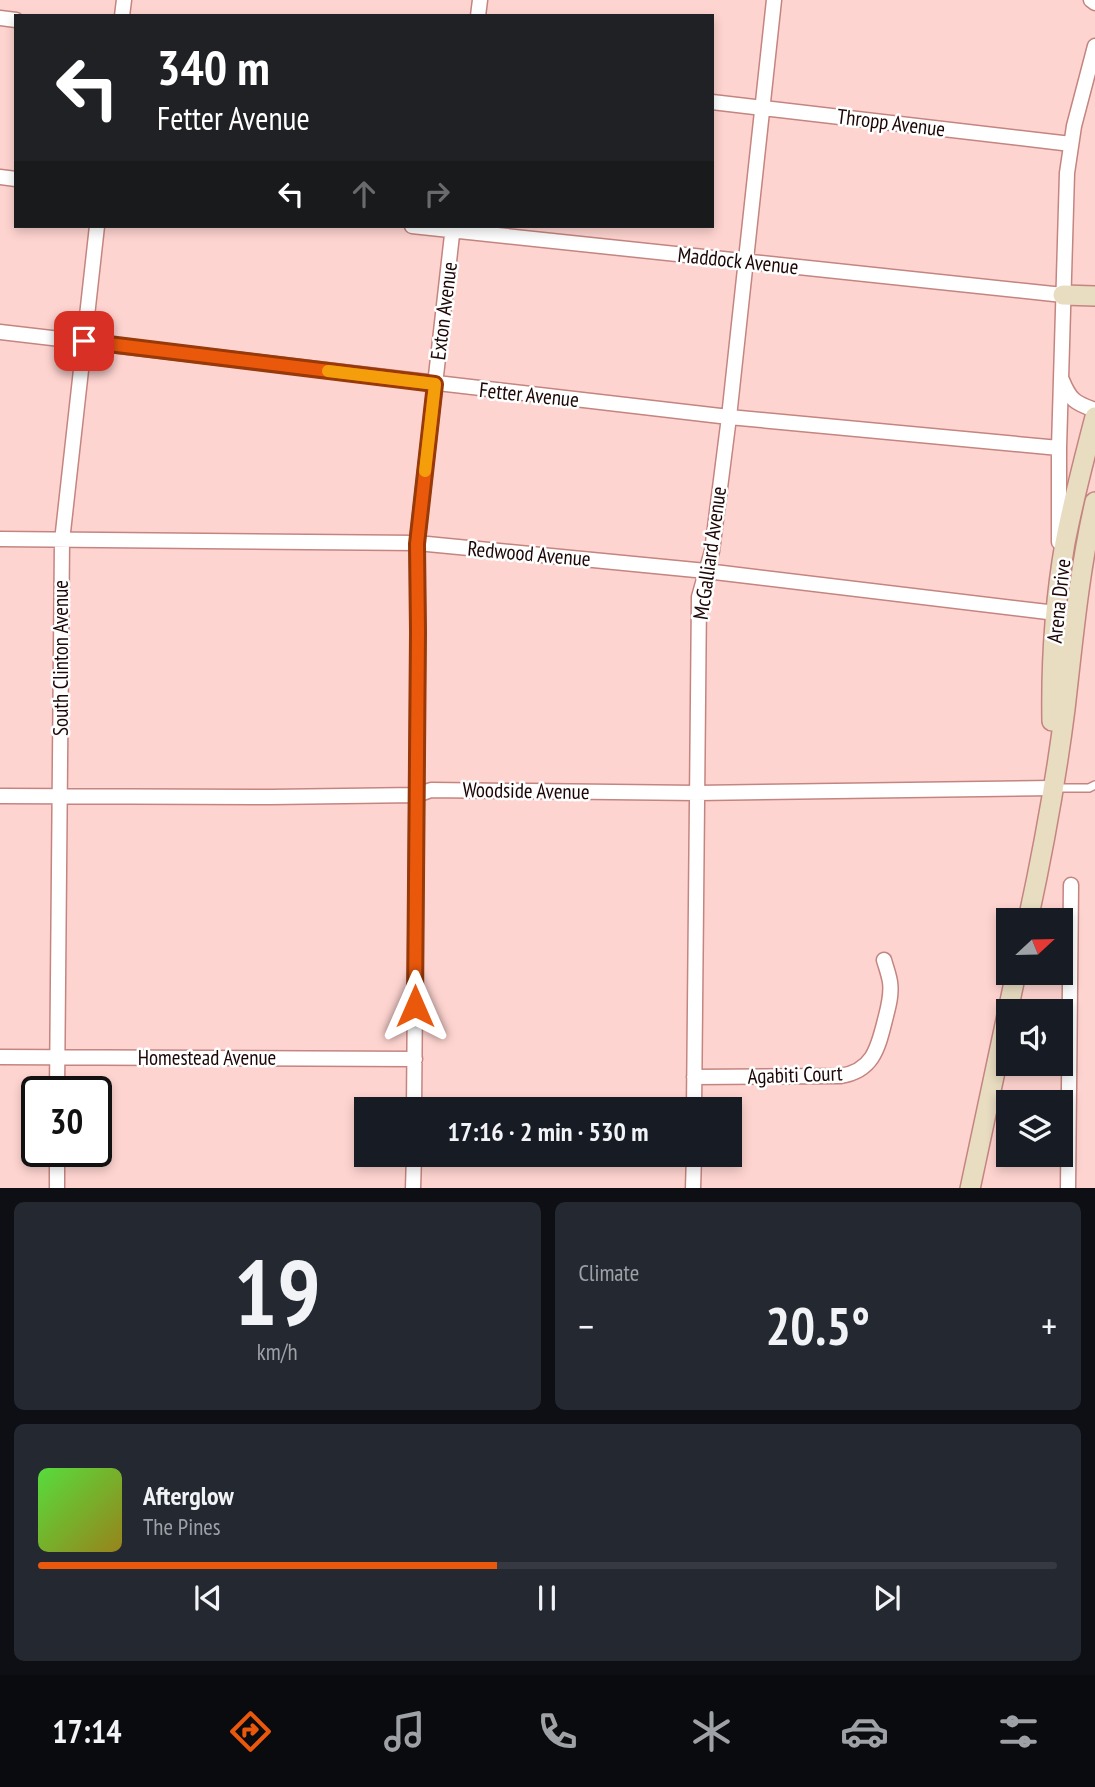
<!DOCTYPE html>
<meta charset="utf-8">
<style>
:root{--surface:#171b24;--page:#242831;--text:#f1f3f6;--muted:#9ea1a6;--line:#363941;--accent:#ea580c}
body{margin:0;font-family:"PT Sans Narrow",sans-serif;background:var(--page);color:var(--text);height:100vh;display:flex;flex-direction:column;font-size:26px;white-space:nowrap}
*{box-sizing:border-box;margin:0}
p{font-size:23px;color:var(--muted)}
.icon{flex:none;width:38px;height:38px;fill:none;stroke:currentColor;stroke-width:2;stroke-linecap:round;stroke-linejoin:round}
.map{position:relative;height:1188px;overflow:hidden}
.side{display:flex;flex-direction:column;gap:14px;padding:14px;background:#0d0f14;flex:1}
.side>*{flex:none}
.hud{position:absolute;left:14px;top:14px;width:700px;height:214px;border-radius:0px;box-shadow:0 4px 10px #0003;background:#202124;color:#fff;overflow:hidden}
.needle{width:46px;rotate:68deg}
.controls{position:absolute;left:996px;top:908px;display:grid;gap:14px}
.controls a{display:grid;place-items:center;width:77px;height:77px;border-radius:0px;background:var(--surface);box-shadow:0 4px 10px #0003;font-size:35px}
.speed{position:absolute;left:21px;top:1076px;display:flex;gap:14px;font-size:35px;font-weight:700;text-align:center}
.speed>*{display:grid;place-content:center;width:91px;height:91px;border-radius:50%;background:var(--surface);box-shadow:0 4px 10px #0003;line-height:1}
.speed .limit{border:4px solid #111;border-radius:10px;background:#fff;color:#111}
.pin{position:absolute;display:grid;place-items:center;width:60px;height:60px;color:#fff;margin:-30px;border-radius:14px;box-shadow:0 4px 10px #0006}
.me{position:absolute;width:77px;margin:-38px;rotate:0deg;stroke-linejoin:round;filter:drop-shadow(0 0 5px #0008)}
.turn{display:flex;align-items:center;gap:24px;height:147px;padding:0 28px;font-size:32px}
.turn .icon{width:91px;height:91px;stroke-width:2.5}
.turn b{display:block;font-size:49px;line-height:60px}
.lanes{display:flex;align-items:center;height:66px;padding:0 28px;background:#0003;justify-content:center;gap:35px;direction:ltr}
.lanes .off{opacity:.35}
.big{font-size:52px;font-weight:600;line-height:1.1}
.side .card{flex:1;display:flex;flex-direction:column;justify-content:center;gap:10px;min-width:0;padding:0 24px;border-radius:10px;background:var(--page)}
.side .dial{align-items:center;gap:0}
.dial b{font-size:91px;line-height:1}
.song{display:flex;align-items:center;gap:21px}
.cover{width:84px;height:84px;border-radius:10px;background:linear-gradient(135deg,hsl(110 70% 55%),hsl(50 70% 35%))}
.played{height:7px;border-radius:4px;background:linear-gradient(90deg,var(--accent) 45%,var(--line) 45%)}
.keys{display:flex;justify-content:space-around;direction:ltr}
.heat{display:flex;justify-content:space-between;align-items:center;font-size:38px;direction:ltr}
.side .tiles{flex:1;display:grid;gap:14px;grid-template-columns:1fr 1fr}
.card:last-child{grid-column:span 2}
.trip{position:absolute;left:354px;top:1097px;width:388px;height:70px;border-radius:0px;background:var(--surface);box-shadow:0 4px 10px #0003;font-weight:600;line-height:70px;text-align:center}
.tab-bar{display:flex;height:112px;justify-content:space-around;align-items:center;background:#090b0e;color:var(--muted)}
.tab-bar .icon{width:49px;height:49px}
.tab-bar .selected{color:var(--accent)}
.tab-bar b{font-size:32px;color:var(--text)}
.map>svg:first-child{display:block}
</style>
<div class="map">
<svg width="1095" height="1189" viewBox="0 0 1095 1189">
<rect width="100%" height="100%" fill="#fed4d0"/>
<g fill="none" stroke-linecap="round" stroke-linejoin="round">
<defs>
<path id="lane" d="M 1054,788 L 1089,788 L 1095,785"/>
<path id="street" d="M 1091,0 L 1095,3
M 122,16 L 124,0
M 478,16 L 480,0
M 0,18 L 16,20
M 712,102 L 1071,144
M 0,177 L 16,179
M 412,226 L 1063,295
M 0,332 L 729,417 L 1059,448
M 1062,380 C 1070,400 1075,403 1095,410
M 0,539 L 417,543 L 706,571 L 1056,613
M 1059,542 L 1059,448 L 1067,173 L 1074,126 L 1095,46
M 0,796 L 271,797 L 417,795 L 431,790 L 697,793 L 1053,788
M 0,1057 L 415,1059
M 694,1077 L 840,1076 C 873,1071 878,1048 885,1020 C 888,1008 892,995 890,982 C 889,975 886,967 884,960
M 57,1092 L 62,541 L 97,226
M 414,1110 L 418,632 L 417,543 L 453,226
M 694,1110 L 699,597 L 712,551 L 729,417 L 774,0
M 57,1189 L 57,1152
M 413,1189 L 414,1155
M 693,1189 L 694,1155
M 1068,1189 L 1071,885"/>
<path id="secondary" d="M 1063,295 L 1095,296
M 1052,721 C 1051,662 1055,601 1065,543 C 1073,501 1084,459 1095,417
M 1028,920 C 1043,851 1056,780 1065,709 C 1073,640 1079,570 1095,502
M 970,1189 L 1016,973"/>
</defs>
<use href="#lane" stroke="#c48580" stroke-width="10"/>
<use href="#street" stroke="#c48580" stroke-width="17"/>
<use href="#secondary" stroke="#c48580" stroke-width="22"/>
<use href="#lane" stroke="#fff" stroke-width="7"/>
<use href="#street" stroke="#fff" stroke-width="14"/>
<use href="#secondary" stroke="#e8dcc1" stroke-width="19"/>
</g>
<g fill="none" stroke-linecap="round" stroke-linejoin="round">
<defs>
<path id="route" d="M 84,341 L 435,384 L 417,544 L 418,632 L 415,1006"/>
</defs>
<use href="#route" stroke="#983908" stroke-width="18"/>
<use href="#route" stroke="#ea580c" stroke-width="12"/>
<path stroke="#f59e0b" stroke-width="12" d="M 328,371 L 435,384 L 425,471"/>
</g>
<g text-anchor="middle" stroke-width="5" stroke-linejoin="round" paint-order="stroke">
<g font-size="21" fill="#1c0606" stroke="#fff">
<text transform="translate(891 123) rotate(7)" y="7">Thropp Avenue</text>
<text transform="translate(738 261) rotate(6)" y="7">Maddock Avenue</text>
<text transform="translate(444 311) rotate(-83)" y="7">Exton Avenue</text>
<text transform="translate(529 395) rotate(6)" y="7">Fetter Avenue</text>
<text transform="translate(710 553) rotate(-82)" y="7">McGalliard Avenue</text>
<text transform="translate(529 554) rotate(5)" y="7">Redwood Avenue</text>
<text transform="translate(1059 601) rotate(-84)" y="7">Arena Drive</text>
<text transform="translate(61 658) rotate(-90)" y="7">South Clinton Avenue</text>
<text transform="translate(526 791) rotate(1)" y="7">Woodside Avenue</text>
<text x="207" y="1065">Homestead Avenue</text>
<text transform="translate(795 1075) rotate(-2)" y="7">Agabiti Court</text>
</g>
</g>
</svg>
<div class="controls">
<a><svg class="needle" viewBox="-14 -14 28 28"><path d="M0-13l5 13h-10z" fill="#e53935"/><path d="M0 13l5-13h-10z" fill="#9ea1a6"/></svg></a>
<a><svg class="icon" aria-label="sound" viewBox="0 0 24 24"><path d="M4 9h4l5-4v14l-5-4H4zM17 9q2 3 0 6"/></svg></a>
<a><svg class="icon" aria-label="layers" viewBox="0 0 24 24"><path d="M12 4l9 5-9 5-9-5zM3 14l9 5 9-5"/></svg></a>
</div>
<div class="speed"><div class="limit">30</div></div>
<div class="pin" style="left:84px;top:341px;background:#d93025"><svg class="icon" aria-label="arrive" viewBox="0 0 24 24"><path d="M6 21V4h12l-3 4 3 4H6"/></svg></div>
<svg class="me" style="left:415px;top:1006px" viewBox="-20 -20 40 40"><path d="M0-17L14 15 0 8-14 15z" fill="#ea580c" stroke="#fff" stroke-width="4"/></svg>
<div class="trip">17:16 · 2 min · 530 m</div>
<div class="hud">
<div class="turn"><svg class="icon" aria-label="left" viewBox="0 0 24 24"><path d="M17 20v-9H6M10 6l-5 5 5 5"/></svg><div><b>340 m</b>Fetter Avenue</div></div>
<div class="lanes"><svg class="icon" aria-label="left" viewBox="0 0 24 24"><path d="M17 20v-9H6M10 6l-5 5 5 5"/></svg><svg class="icon off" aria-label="ahead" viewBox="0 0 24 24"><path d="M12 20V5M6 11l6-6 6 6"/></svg><svg class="icon off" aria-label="right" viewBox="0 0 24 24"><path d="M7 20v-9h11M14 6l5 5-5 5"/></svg></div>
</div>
</div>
<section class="side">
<div class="tiles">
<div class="card dial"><b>19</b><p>km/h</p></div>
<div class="card"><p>Climate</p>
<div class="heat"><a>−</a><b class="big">20.5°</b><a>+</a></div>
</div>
<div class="card">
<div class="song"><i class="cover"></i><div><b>Afterglow</b><p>The Pines</p></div></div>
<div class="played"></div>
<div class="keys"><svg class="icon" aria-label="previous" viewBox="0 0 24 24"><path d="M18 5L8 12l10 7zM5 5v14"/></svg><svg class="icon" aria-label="pause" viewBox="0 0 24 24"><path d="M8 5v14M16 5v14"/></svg><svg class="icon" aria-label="next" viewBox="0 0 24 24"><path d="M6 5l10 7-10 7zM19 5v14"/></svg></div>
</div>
</div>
</section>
<nav class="tab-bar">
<b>17:14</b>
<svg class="icon selected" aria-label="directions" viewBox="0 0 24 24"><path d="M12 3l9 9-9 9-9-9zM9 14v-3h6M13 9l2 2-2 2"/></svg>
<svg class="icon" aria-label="music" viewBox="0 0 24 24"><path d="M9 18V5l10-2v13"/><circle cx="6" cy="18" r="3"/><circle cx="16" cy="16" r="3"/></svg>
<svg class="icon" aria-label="phone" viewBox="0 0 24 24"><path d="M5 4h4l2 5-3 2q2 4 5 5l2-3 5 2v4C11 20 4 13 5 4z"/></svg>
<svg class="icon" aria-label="climate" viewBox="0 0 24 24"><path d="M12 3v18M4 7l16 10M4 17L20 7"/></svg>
<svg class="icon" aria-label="car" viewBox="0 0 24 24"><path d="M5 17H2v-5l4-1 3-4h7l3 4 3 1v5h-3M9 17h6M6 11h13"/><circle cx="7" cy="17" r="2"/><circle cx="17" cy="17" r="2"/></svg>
<svg class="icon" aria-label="filters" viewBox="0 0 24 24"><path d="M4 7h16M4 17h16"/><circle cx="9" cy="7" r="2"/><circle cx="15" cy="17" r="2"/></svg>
</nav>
